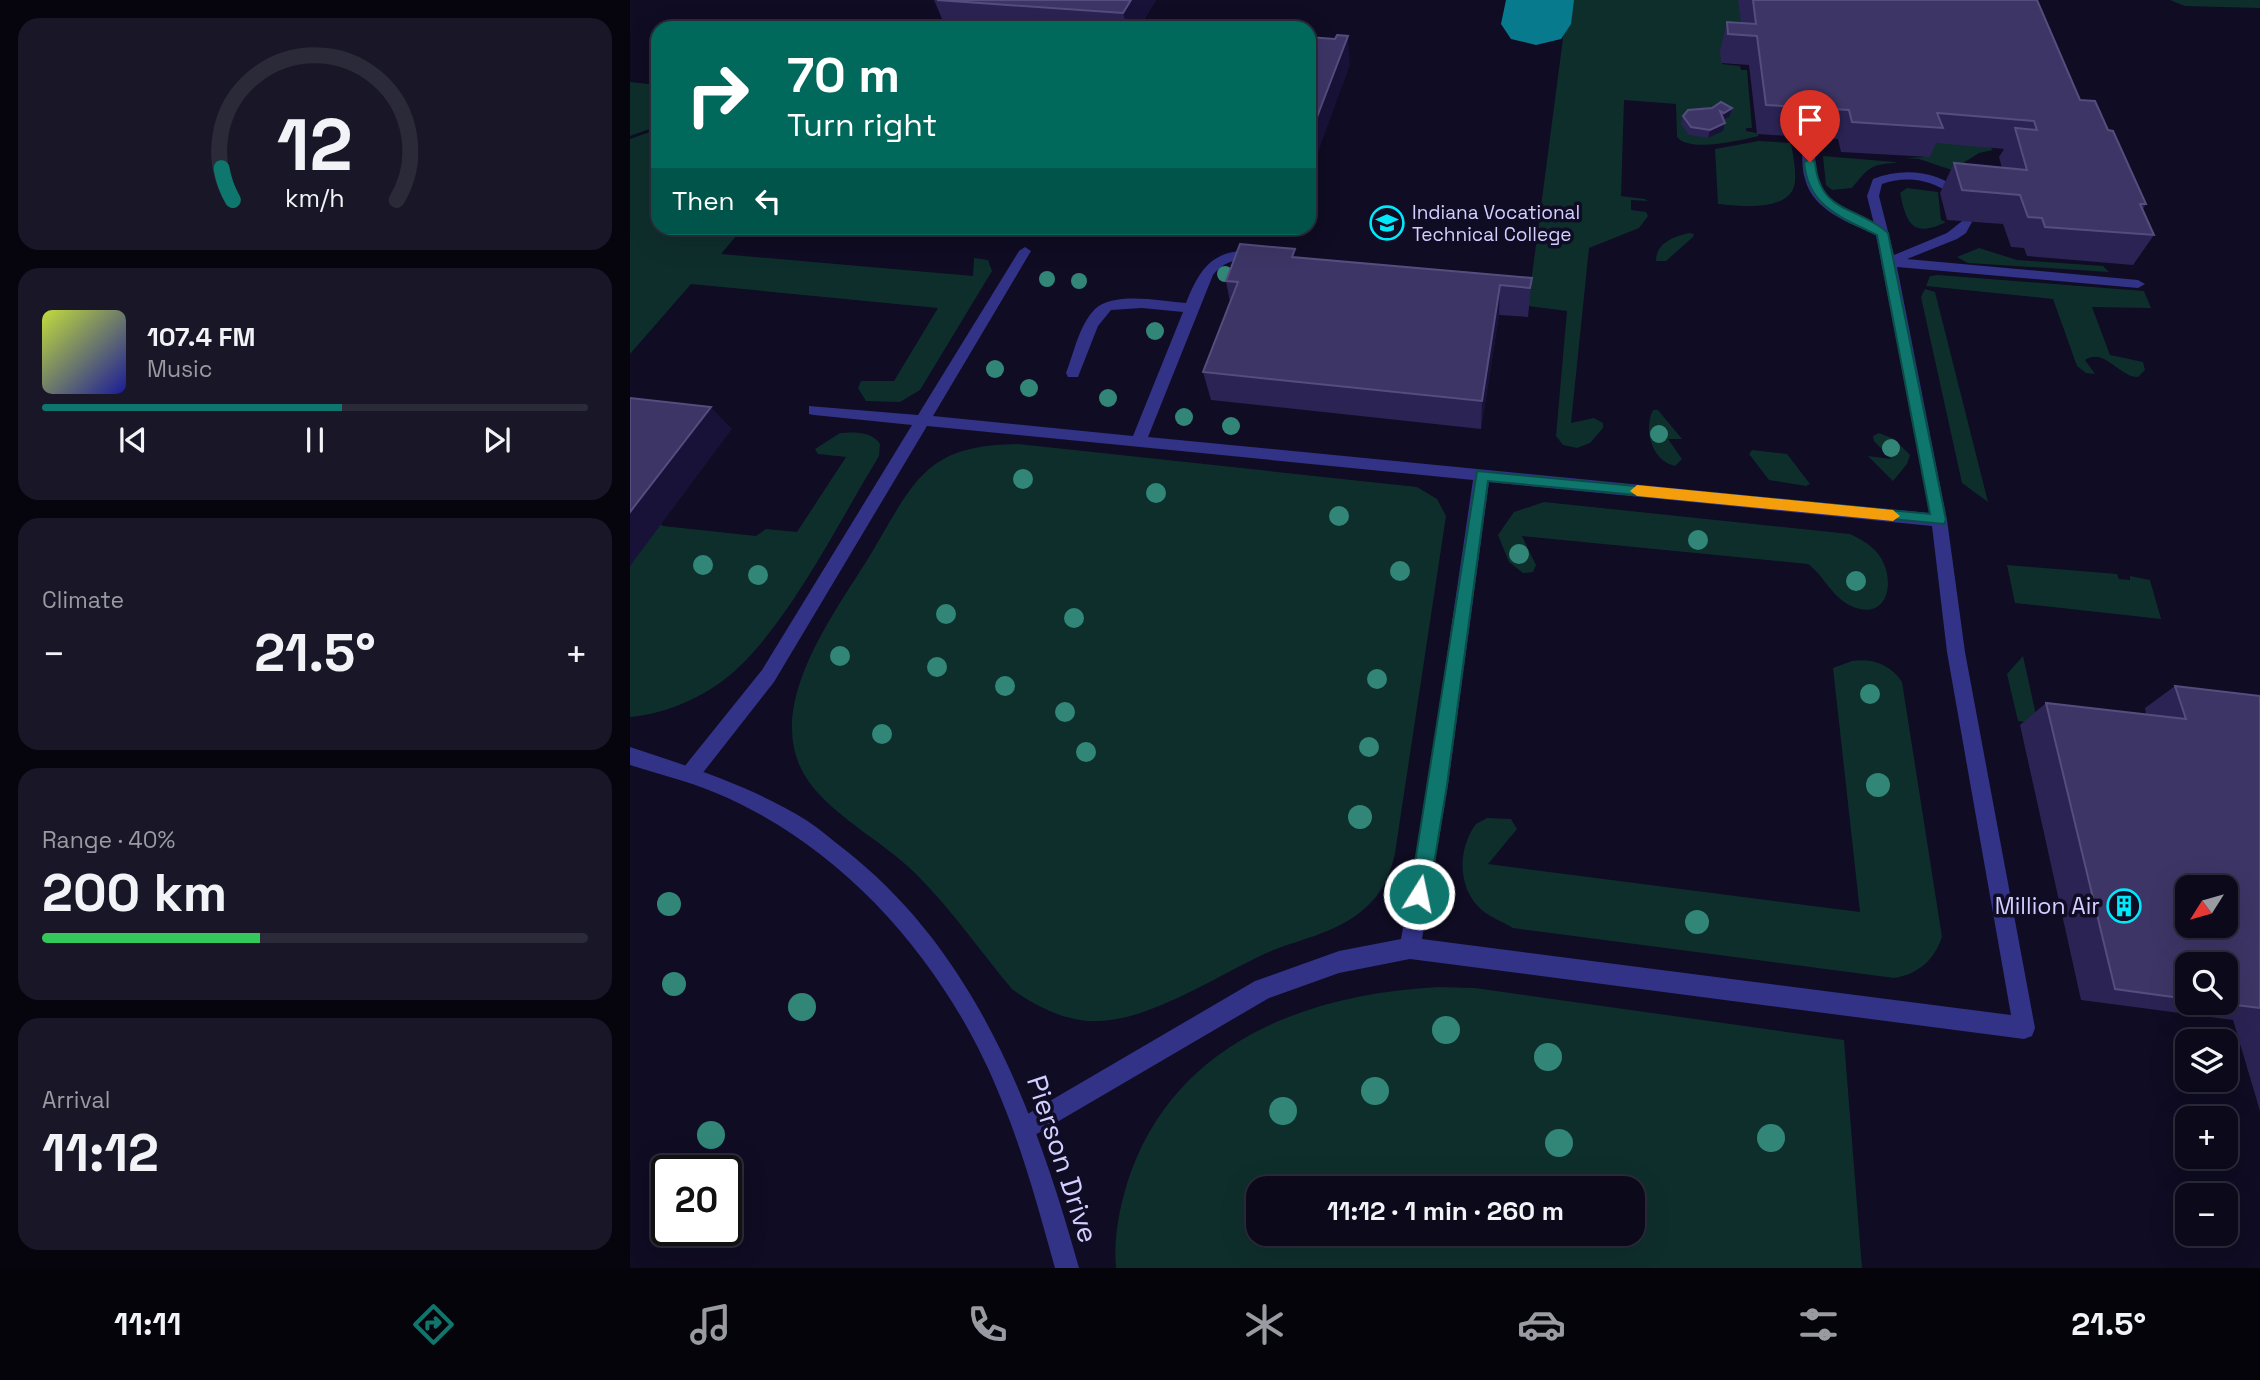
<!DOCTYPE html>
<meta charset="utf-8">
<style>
:root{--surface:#0b091a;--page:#191727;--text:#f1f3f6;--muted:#9a9aa2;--line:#2b2a39;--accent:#0f766e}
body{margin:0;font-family:"Space Grotesk",sans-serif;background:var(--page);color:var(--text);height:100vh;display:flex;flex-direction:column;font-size:26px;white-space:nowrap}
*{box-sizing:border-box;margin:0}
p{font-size:23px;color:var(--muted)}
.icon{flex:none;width:38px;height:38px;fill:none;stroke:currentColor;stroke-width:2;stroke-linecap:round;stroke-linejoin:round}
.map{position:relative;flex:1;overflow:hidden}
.sheet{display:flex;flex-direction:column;gap:18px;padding:18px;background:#06050e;width:630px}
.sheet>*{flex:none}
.hud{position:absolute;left:21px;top:21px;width:665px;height:214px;border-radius:21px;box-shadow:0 7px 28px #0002,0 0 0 2px var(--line);background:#00695c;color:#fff;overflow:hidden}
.needle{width:46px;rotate:233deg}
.buttons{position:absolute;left:1545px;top:875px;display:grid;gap:14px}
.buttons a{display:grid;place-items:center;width:63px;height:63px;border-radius:14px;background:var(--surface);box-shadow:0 7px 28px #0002,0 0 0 2px var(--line);font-size:35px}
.speed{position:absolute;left:21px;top:1155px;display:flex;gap:14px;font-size:35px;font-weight:700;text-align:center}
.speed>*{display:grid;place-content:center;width:91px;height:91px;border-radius:50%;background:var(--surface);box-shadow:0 7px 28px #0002,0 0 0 2px var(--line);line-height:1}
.speed .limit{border:4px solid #111;border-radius:10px;background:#fff;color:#111}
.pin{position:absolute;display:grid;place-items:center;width:60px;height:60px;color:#fff;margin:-72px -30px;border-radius:50% 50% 50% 0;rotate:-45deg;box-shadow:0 0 7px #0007}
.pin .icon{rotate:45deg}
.me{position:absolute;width:77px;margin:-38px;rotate:10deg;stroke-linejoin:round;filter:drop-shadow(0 0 5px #0008)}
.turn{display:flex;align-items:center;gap:24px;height:147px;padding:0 21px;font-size:32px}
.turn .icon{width:91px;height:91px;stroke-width:2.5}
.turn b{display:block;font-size:49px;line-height:60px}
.then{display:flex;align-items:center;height:66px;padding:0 21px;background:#0003;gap:14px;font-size:26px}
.big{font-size:52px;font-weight:800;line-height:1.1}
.sheet .tile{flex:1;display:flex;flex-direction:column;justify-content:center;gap:10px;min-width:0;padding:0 24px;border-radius:21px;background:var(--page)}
.sheet .dial{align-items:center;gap:0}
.dial svg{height:182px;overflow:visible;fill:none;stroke:var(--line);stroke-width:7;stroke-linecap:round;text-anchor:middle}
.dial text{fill:var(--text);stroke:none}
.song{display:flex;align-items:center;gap:21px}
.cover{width:84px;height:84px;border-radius:10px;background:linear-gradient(135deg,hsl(70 70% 55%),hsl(240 70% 35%))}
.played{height:7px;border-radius:4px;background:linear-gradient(90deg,var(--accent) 55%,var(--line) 55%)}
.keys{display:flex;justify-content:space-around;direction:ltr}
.heat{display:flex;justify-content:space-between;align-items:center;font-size:38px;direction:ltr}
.charge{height:10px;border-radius:5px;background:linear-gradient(90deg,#34c759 40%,var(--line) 0)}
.trip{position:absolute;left:616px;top:1176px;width:399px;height:70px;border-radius:21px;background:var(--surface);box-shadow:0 7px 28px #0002,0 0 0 2px var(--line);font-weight:800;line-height:70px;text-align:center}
.dock{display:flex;height:112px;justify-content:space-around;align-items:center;background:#04040a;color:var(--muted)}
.dock .icon{width:49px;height:49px}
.dock .active{color:var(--accent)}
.dock b{font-size:32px;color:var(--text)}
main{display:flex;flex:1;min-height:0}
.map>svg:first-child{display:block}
</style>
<main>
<section class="sheet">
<div class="tile dial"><svg viewBox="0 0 100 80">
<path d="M14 69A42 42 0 1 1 86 69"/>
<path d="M14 69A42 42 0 0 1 9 55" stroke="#0f766e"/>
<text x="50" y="56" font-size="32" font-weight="700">12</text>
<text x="50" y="72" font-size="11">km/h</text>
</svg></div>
<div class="tile">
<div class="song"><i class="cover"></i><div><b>107.4 FM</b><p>Music</p></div></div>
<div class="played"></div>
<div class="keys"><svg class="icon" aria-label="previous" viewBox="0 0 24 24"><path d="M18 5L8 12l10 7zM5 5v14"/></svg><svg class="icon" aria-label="pause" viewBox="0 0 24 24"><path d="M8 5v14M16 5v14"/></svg><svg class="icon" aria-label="next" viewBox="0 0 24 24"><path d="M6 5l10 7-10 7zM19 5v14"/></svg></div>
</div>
<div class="tile"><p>Climate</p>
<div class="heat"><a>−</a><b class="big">21.5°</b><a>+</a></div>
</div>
<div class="tile"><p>Range · 40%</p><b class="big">200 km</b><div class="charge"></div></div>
<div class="tile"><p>Arrival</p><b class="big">11:12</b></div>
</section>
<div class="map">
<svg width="1630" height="1268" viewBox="0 0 1630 1268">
<rect width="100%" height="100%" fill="#0f0c23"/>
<path fill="#0e2e2c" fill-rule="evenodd" d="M 938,0 L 1112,0 L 1113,29 L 1091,52 L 1092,64 L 1110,66 L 1111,70 L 1117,70 L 1122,128 L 1116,128 L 1116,131 L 1127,133 L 1129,136 C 1110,140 1060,153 1047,137 L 1046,104 L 994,100 L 991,196 L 1015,199 L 1018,201 L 1001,200 L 1001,210 L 1016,212 L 1018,216 L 1009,228 L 959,248 L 941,423 L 964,418 L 973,423 L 973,428 L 960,443 L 947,448 L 933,445 L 926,436 L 937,311 L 898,306 Z
M 1540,0 L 1630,0 L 1630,8 L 1555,6 Z
M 0,82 L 28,85 L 28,126 L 0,136 Z
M 28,129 L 28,228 L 113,228 L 91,254 L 343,276 L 344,258 L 358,260 L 362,271 L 290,390 L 270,402 L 236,401 L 228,388 L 231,381 L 264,381 L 308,308 L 61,284 L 0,354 L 0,139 Z
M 1129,141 L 1161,143 C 1163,155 1166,169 1165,181 C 1163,213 1108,206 1088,204 L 1085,149 Z
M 1290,141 L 1359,146 L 1363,150 L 1349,153 L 1322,170 L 1289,159 L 1275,158 L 1294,157 Z
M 1193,156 L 1265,162 L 1266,163 C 1239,164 1237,170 1222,188 L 1202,190 L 1196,185 Z
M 1277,188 L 1308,192 L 1311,220 L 1316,222 C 1282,239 1276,222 1270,193 Z
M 1059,233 L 1064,234 L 1063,237 L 1036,261 L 1026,261 C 1026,243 1043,237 1059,233 Z
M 1349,248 L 1387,260 L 1473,266 L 1479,272 L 1338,263 L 1327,257 Z
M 1308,275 L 1514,291 L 1521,308 L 1462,307 L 1480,355 L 1513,362 L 1515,370 L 1508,377 C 1489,377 1474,347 1455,360 L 1465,374 L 1456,373 L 1447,366 L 1423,299 L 1296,286 L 1300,276 Z
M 1295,289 L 1305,292 L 1358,502 L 1332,483 L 1291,297 Z
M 1028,410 L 1052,439 L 1038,439 L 1052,459 L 1045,466 C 1022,461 1013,430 1023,410 Z
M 210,433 C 224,432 242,431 250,444 L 249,456 C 210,520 163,615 110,666 C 83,693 39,714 0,717 L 0,560 L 28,522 L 33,526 L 126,536 L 136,529 L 167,532 L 216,457 L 188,454 L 185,449 Z
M 1249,433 L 1264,439 L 1280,455 L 1277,464 L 1263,481 L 1238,456 L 1261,459 L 1244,441 L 1243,436 Z
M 388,444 L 787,487 L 807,499 L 816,516 L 765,853 C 760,875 753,893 735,908 C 708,933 672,938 639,952 C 586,975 509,1030 450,1020 C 425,1016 401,1003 382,989 C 350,951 322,910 287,875 C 257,845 218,825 189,794 C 118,720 205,615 245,547 C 286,477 299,445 388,444 Z
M 1122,450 L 1157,454 L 1180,484 L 1176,486 L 1139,480 L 1119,454 Z
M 914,502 L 1220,534 C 1232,540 1244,546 1251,558 C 1266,583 1257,622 1221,606 C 1202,597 1194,576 1178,564 L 892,536 L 906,565 L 903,572 L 893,573 L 879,562 L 868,535 L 884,512 Z
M 1377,565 L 1487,574 L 1489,579 L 1500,580 L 1500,576 L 1520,580 L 1531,619 L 1385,603 Z
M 1393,656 L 1408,724 L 1388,721 L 1377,674 Z
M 1222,661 C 1243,658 1261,665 1272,682 L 1312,937 C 1304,960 1289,974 1264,978 L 883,928 C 873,922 862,918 853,911 C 827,890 827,849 846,824 L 857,818 L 881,819 L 887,829 L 858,864 L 1230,912 L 1203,668 Z
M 808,987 L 845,988 L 1214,1040 L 1232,1268 L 486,1268 C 483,1235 491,1199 502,1169 C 551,1040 679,994 808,987 ZM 628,1188 L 1003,1188 L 1003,1234 L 628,1234 Z"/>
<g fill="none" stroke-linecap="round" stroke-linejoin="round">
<path fill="#087a8e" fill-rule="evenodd" d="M 876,0 L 944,0 L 941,24 L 931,39 L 906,45 L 881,39 L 871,24 Z"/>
<path fill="#323287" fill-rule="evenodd" d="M 167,25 L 174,26 L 175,28 L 162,28 Z
M 1178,137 L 1184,141 C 1187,197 1192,201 1244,224 L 1237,196 L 1243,179 C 1273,167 1309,171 1333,193 L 1333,199 C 1323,200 1318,191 1309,187 C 1292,178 1270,177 1252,184 L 1249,196 L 1264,255 L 1317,233 L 1336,218 L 1342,222 L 1336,233 L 1327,239 L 1277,259 L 1508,280 L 1515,284 L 1508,288 L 1267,267 L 1317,520 L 1335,652 L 1405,1028 L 1402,1036 L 1394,1039 L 780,959 L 709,973 L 639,998 L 405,1135 L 397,1139 L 389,1135 L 385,1127 L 389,1119 L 625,981 L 709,951 L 771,939 L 798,785 L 843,480 L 297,426 L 144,682 L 68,779 L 61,782 L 54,779 L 51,773 L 54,767 L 132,670 L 282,425 L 184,415 L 179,414 L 179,406 L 288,415 L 389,251 L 395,247 L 401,251 L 303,416 L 503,436 L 553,312 L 512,308 L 481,310 L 468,326 L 448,377 L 438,377 L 436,373 C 444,353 449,325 465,309 C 483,291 533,301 556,303 C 572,263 585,249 630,250 L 635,251 L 635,257 C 613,261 598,256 583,275 L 518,437 L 1300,513 L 1246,235 C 1220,223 1183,211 1175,179 C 1171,167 1173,154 1172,141 ZM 859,482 L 1302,526 L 1317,652 L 1381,1015 L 792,939 L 818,785 Z"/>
<path fill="#323287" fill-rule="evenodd" d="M 0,747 C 61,767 121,786 176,820 C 190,829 202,840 214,849 C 347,953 405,1111 449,1268 L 425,1268 C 409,1211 394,1155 372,1101 C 320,969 218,848 86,793 C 58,781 28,774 0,765 Z"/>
</g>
<g fill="#328678">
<circle cx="595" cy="274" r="8"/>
<circle cx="417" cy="279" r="8"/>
<circle cx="449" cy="281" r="8"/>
<circle cx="525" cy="331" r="9"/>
<circle cx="365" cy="369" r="9"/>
<circle cx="399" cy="388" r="9"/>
<circle cx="478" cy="398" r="9"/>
<circle cx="554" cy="417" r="9"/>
<circle cx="601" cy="426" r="9"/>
<circle cx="1029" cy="434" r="9"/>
<circle cx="1261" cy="448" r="9"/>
<circle cx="393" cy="479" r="10"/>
<circle cx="526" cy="493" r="10"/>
<circle cx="709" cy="516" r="10"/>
<circle cx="1068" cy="540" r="10"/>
<circle cx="889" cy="554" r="10"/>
<circle cx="73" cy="565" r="10"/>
<circle cx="770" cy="571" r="10"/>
<circle cx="128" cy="575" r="10"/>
<circle cx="1226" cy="581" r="10"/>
<circle cx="316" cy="614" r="10"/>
<circle cx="444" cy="618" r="10"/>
<circle cx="210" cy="656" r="10"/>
<circle cx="307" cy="667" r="10"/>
<circle cx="747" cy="679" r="10"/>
<circle cx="375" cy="686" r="10"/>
<circle cx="1240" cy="694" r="10"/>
<circle cx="435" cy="712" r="10"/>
<circle cx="252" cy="734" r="10"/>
<circle cx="739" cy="747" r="10"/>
<circle cx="456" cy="752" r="10"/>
<circle cx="1248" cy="785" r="12"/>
<circle cx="730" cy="817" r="12"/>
<circle cx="39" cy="904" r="12"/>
<circle cx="1067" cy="922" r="12"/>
<circle cx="44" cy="984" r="12"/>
<circle cx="172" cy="1007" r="14"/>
<circle cx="816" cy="1030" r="14"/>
<circle cx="918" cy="1057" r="14"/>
<circle cx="745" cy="1091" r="14"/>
<circle cx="653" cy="1111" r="14"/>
<circle cx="81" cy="1135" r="14"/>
<circle cx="1141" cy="1138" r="14"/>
<circle cx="929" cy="1143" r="14"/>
</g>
<path fill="#2b2353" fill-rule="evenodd" d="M 304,0 L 526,0 L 509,28 L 316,28 Z
M 1108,0 L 1407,0 L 1450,100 L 1478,130 L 1516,204 L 1513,209 L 1524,235 L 1503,265 L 1397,256 L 1394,248 L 1381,247 L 1373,224 L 1317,220 L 1310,193 L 1324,163 L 1372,168 L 1369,157 L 1374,149 L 1306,143 L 1300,157 L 1211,152 L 1208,139 L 1127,134 L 1119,65 L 1091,63 L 1090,51 L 1097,22 L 1111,23 Z
M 1102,108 L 1100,116 L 1094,120 L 1093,131 L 1078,138 L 1059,135 L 1051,124 L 1053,116 Z
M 666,257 L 902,278 L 898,317 L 869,315 L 851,429 L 581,400 L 573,372 L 600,302 L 596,281 Z
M 1545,686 L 1630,696 L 1630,1111 L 1603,1020 L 1451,1000 L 1390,725 L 1416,703 L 1516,714 L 1515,708 ZM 1558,964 L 1596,1003 L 1558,1003 Z"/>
<path fill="#181238" d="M 501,0 L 526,0 L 509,28 L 497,28 L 493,13 Z
M 718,36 L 720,65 L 679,177 L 679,138 Z
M 1102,108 L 1100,116 L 1092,121 L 1094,113 Z
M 1095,123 L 1093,131 L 1078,138 L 1080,130 Z
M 870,285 L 869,315 L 851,429 L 852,401 Z
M 81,407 L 102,429 L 0,566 L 0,512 Z"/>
<path fill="#3d3565" stroke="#544d7e" stroke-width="2" fill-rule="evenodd" d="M 307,0 L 501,0 L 493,13 Z
M 1123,0 L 1407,0 L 1450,100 L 1465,101 L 1478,130 L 1483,131 L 1516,204 L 1510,204 L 1524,235 L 1415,227 L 1412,218 L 1398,217 L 1390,195 L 1332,190 L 1324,163 L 1397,170 L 1385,128 L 1407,130 L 1404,121 L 1307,113 L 1313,128 L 1222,122 L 1219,110 L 1136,105 L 1127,36 L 1098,34 L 1097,22 L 1126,24 Z
M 707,35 L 718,36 L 679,138 L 679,37 L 705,39 Z
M 1091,102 L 1102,108 L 1094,113 L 1090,111 L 1095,123 L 1080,130 L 1061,127 L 1053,116 L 1058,110 L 1082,108 Z
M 610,244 L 665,249 L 662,257 L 902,278 L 900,288 L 870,285 L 852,401 L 573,372 L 608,282 L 596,281 Z
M 0,398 L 81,407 L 0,512 Z
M 1545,686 L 1630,696 L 1630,1008 L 1590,1003 L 1596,1003 L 1596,964 L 1558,964 L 1558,999 L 1485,989 L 1416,703 L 1556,719 ZM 1558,887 L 1596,887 L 1596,926 L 1558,926 Z"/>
<path fill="#0f766e" stroke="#0a4d48" stroke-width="2" d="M 1180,159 L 1185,162 C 1190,215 1227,205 1258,233 L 1316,520 L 1314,524 L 858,481 L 817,785 L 799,894 L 796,900 L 789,903 L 783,900 L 780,894 L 847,471 L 1300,514 L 1247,235 C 1211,217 1178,207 1174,162 Z"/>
<path fill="#f59e0b" d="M 1007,485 L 1263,510 L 1270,516 L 1263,521 L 1007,496 L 1000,491 Z"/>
<defs>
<symbol id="school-ring" viewBox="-11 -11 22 22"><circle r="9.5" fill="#0f0c23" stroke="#00e8f9" stroke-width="1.5"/><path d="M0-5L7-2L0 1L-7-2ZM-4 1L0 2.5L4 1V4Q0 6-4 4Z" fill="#00e8f9"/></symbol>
<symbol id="building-ring" viewBox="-11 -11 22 22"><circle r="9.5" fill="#0f0c23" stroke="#00e8f9" stroke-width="1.5"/><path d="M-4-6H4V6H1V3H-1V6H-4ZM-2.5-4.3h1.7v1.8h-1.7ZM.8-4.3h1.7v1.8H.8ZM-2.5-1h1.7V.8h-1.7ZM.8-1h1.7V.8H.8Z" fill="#00e8f9"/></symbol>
</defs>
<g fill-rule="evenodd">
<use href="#school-ring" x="738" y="204" width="38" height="38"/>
<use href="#building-ring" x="1475" y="887" width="38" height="38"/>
</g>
<g text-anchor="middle" stroke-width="7" stroke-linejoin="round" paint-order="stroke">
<g font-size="19" fill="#d2ceff" stroke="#0f0c23" text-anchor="start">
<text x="782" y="219">Indiana Vocational<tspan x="782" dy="22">Technical College</tspan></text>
</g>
<g font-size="23" fill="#d2ceff" stroke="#0f0c23" text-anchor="end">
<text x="1470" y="914">Million Air</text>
</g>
<g font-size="28" fill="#d2ceff" stroke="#0f0c23">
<text transform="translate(433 1159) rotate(72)" y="10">Pierson Drive</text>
</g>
</g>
</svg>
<div class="buttons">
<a><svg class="needle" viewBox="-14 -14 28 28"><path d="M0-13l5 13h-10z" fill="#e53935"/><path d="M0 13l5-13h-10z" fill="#9a9aa2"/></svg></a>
<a><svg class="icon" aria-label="search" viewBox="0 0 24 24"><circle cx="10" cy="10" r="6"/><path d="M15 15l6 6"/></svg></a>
<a><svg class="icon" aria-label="layers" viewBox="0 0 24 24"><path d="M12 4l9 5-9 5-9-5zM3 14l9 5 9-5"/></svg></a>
<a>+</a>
<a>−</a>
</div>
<div class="speed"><div class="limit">20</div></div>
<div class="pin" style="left:1180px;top:162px;background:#d93025"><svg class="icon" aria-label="arrive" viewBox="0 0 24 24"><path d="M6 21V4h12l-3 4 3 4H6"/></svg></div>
<svg class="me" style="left:789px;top:894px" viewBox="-20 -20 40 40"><circle r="17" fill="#0f766e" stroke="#fff" stroke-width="3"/><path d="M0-11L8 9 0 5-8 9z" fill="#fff"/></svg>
<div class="trip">11:12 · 1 min · 260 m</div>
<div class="hud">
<div class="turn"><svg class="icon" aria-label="right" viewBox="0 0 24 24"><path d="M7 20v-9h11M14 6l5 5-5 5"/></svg><div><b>70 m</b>Turn right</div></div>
<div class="then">Then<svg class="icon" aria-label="left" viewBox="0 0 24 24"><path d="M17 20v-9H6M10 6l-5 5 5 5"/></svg></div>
</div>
</div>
</main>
<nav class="dock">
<b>11:11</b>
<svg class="icon active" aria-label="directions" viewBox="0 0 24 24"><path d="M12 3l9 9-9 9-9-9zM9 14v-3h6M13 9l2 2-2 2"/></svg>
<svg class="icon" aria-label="music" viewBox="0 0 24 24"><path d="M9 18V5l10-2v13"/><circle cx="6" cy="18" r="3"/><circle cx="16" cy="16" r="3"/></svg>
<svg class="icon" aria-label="phone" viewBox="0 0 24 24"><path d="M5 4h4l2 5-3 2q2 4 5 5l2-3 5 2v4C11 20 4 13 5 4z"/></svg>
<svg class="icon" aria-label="climate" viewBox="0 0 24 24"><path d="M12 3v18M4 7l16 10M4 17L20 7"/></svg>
<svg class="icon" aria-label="car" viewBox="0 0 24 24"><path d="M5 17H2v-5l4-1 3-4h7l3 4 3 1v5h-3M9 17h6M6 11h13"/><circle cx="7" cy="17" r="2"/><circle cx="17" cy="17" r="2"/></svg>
<svg class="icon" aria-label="filters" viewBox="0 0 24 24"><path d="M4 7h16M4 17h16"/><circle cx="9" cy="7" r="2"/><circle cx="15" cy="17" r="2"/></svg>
<b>21.5°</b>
</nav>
